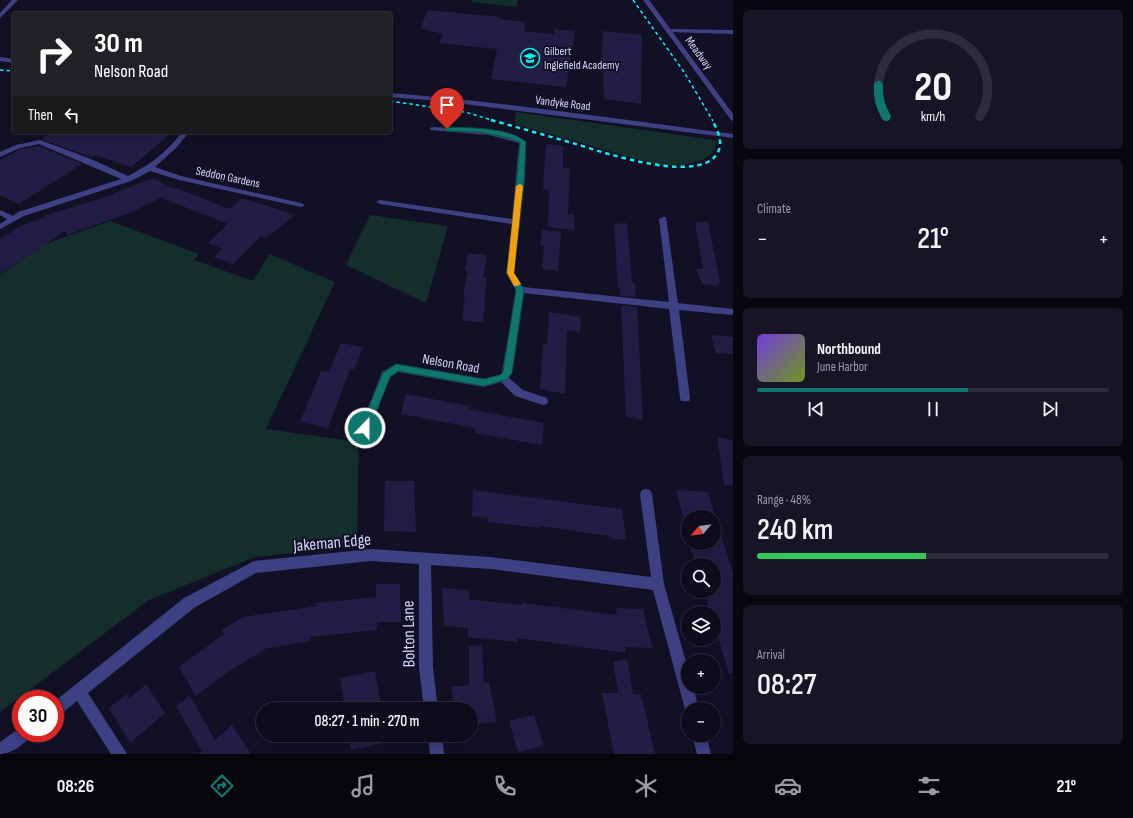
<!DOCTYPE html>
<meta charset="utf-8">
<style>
:root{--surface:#0e0c1c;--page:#171525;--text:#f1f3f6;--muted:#9b9ba3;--line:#2e2c3b;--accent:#0f766e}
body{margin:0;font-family:"Sofia Sans Condensed",sans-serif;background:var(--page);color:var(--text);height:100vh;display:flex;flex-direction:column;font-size:15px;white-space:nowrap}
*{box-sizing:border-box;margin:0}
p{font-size:13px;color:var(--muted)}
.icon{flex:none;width:22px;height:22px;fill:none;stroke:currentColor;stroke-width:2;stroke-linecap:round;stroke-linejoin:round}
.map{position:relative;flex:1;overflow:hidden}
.panel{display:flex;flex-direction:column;gap:10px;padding:10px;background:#08070f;width:400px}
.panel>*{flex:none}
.hud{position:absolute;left:12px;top:12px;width:380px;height:122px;border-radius:4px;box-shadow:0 2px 10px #0003,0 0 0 1px var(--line);background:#202124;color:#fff;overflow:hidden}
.needle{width:26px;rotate:242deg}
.controls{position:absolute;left:681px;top:510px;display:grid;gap:8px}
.controls a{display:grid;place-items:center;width:40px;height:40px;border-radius:50%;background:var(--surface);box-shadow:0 2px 10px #0003,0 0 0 1px var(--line);font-size:20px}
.speed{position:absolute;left:12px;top:690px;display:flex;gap:8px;font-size:20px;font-weight:700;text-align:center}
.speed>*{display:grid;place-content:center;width:52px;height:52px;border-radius:50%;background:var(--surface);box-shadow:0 2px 10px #0003,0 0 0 1px var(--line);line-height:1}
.speed .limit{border:6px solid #d22;background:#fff;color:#111}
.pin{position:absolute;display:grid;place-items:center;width:34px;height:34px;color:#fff;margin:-41px -17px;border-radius:50% 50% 50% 0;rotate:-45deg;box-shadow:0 0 4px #0007}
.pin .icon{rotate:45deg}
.me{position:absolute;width:44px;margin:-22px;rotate:22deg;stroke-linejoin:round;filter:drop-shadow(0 0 3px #0008)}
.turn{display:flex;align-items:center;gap:14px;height:84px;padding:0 16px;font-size:18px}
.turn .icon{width:52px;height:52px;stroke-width:2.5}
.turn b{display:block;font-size:28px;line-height:34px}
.then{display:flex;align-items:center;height:38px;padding:0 16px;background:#0003;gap:8px;font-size:15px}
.big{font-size:30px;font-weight:600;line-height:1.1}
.panel .card{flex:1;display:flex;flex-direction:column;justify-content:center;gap:6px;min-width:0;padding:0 14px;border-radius:6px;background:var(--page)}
.panel .dial{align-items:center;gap:0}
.dial svg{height:104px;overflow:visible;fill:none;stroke:var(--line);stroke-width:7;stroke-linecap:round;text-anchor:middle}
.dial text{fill:var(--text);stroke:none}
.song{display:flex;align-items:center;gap:12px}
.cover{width:48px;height:48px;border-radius:6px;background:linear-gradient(135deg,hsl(260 70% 55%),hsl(80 70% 35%))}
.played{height:4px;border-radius:2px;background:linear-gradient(90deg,var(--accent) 60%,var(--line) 60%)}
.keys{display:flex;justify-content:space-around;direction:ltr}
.heat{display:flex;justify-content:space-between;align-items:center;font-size:22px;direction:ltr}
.charge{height:6px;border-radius:3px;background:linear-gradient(90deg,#34c759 48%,var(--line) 0)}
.trip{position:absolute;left:256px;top:702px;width:222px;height:40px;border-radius:20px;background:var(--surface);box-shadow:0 2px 10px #0003,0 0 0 1px var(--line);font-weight:600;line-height:40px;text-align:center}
.dock{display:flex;height:64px;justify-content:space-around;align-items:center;background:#06050b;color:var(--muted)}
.dock .icon{width:28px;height:28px}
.dock .active{color:var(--accent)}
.dock b{font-size:18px;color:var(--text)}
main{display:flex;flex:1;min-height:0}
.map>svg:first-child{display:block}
</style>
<main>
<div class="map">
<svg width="733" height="754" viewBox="0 0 733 754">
<rect width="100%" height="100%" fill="#121025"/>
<path fill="#132e2b" d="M 473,0 L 518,0 L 516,7 L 471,2 Z
M 516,112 L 715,140 L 716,145 L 713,153 L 702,160 L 684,165 L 657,165 L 515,124 Z
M 370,215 L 448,226 L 426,303 L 346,265 Z
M 110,221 L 199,254 L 194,260 L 253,281 L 269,254 L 335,282 L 266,429 L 359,442 L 357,546 L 255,557 L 149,600 L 0,712 L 0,275 L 45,244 Z"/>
<path fill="#221d45" d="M 428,10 L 500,17 L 499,19 L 525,22 L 524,31 L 553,34 L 555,29 L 575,31 L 566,87 L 491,79 L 497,49 L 439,43 L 443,34 L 420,28 Z
M 603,31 L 642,35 L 641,104 L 604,99 L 603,66 L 601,65 Z
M 53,132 L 173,132 L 131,167 L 95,155 L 91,157 L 41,139 Z
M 546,144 L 563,146 L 563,168 L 570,169 L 568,214 L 574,214 L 574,230 L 548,227 L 549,190 L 543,189 Z
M 39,146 L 82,164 L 19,204 L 0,195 L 0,160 L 20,149 Z
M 153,178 L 174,189 L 176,188 L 230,209 L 242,198 L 295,215 L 266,238 L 261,236 L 233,264 L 214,257 L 222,249 L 208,243 L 228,224 L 162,198 L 166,195 L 132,212 L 90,227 L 67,235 L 65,231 L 0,274 L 0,239 L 19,227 L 45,217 L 43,216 L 115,194 L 114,193 Z
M 708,221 L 720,283 L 718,283 L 719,286 L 702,284 L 696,269 L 703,269 L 695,223 Z
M 627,223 L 632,283 L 635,283 L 636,297 L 620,296 L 620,288 L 618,288 L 614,224 Z
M 542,230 L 561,232 L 558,271 L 542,269 L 544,246 L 540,246 Z
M 468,253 L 487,255 L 483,277 L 487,278 L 484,301 L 485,302 L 483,323 L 462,320 L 465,294 L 463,294 L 468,271 L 465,270 Z
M 621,305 L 637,307 L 643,420 L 626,416 Z
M 549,312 L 581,317 L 580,332 L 567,330 L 565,394 L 540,389 L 543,344 L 547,344 Z
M 711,335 L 733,337 L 733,354 L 716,353 Z
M 341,343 L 363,347 L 354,370 L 350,369 L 328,428 L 300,422 L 321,371 L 329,372 Z
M 406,394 L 470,406 L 469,409 L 544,423 L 542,445 L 475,433 L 475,428 L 401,414 Z
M 717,437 L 733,440 L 733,485 L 724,485 Z
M 385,481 L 414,481 L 416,532 L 384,531 Z
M 473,490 L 622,509 L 626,540 L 609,538 L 609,536 L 540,526 L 540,528 L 488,522 L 488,518 L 472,516 Z
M 676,490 L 708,492 L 733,574 L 733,673 L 729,674 L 714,623 L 714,613 L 711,613 L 703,591 L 714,591 L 714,565 L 696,565 L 689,543 L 714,543 L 714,517 L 688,517 L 688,536 Z
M 376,584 L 400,584 L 401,622 L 377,622 L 377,630 L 310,637 L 311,641 L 267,648 L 225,674 L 196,696 L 179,667 L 224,634 L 222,630 L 243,617 L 317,606 L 316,603 L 376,597 Z
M 442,588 L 469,590 L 469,599 L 522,605 L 522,603 L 617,615 L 616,608 L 643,609 L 652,648 L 625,647 L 626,653 L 517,638 L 518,642 L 468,637 L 468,628 L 444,626 Z
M 482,645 L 484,683 L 489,682 L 497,722 L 471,725 L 471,709 L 461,709 L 460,705 L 454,705 L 451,687 L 469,685 L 469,646 Z
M 627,659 L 633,694 L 641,694 L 655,754 L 614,754 L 602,693 L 618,693 L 613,662 Z
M 375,671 L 382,709 L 345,709 L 340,678 Z
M 146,684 L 165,713 L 130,743 L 109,708 L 127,694 L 129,699 Z
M 190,696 L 215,740 L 232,725 L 251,754 L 198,754 L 202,751 L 176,706 Z
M 534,715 L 544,746 L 518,752 L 509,721 Z
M 348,735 L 386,735 L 388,742 L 351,750 Z"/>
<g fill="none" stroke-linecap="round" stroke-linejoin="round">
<path fill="#3d4082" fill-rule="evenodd" d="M 670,29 L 733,30 L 733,34 L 668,32 L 668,30 Z
M 432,127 C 454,128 511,129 526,142 L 525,179 L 514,273 L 523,287 L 669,302 L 659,219 L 663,217 L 666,217 L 678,303 L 733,309 L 733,315 L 679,310 L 690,398 L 689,401 L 681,401 L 680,398 L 669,309 L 524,293 L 512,373 L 509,378 L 523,390 L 547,398 L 548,401 L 547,404 L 543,405 L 515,396 L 501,382 L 484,387 L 398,372 L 390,377 L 369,431 L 365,432 L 361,431 L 360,428 L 382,372 L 396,364 L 484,379 L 500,375 L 502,372 L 516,290 L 506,273 L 512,224 L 380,204 L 376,202 L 380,200 L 512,219 L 519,143 L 489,135 L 430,130 L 430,128 Z
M 182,132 L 189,132 L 177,147 L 155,167 L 181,176 L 301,203 L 305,205 L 301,207 L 179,180 L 150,171 L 131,181 L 24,216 L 0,229 L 0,224 L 7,219 L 0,215 L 0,210 L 13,216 L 18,212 L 121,179 L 39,144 L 20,148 L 0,157 L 0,152 L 16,145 L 40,140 L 91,159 L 128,176 C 150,165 167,152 182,132 Z
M 646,489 L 650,490 L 652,494 L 664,584 L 688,669 L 688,687 L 693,687 L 699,709 L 688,709 L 688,715 L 685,709 L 653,590 L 490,569 L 431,565 L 433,668 L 438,709 L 424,709 L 419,668 L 419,564 L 371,561 L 256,573 L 194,608 L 88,693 L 127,754 L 111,754 L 77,701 L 60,715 L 55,717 L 55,701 L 184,598 L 254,561 L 371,549 L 490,557 L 651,577 L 640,494 L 642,490 Z
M 21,727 L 21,733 L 31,733 C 27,744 11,754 0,754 L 0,742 Z
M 428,735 L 442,735 L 444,754 L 430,754 Z
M 692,735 L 706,735 L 711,754 L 697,754 Z"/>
<path fill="#3d4082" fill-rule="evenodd" d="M 12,0 L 18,0 L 0,18 L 0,13 Z
M 643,0 L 649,0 L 733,114 L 733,121 L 731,120 Z
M 0,57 L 14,59 L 14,63 L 0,61 Z
M 390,93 C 505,102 619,119 733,134 L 733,138 L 440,101 L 390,97 Z"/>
<path stroke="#0aeff4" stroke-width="1.5" stroke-dasharray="3.5 3" stroke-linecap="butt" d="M 633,0 L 684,72 L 713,121
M 0,70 L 14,71
M 390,101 L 465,112 L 495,121"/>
<path stroke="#0aeff4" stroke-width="2.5" stroke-dasharray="4.5 4" stroke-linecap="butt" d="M 491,120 C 520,128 548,136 576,144 C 602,152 712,190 720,146 C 721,137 716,127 712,120"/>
</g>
<path fill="#0f766e" stroke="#0a4d48" d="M 447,127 C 469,128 509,127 526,142 L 524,179 L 514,273 L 524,290 L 512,373 L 506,380 L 484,386 L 398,371 L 390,377 L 370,428 L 368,431 L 361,431 L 360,428 L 383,373 L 396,364 L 484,379 L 500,375 L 503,372 L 516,290 L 507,273 L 517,179 L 520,142 L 505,137 L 478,132 L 445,131 L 444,129 Z"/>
<path fill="#f59e0b" d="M 520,184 L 523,186 L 514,273 L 521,284 L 517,286 L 514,286 L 507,273 L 516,186 Z"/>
<defs>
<symbol id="school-ring" viewBox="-11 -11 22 22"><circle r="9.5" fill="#121025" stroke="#0aeff4" stroke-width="1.5"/><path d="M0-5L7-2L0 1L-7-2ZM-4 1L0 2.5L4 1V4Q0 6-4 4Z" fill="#0aeff4"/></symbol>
</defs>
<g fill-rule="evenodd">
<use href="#school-ring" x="519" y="47" width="22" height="22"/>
</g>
<g text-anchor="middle" stroke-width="4" stroke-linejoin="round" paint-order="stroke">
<g font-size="12" fill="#d7d5fd" stroke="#121025" text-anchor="start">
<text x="544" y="55">Gilbert<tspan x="544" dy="14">Inglefield Academy</tspan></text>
</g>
<g font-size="12" fill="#d7d5fd" stroke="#121025">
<text transform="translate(699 53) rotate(54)" y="4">Meadway</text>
<text transform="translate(563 103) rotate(7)" y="4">Vandyke Road</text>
<text transform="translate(228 177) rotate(12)" y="4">Seddon Gardens</text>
</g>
<g font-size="14" fill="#d7d5fd" stroke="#121025">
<text transform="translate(451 363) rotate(10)" y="5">Nelson Road</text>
</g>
<g font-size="17" fill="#d7d5fd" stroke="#121025">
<text transform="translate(332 542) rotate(-5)" y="6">Jakeman Edge</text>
<text transform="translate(408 634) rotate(-91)" y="6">Bolton Lane</text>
</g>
</g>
</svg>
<div class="controls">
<a><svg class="needle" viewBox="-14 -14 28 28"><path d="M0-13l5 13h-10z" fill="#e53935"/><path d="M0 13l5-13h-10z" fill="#9b9ba3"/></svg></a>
<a><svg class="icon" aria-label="search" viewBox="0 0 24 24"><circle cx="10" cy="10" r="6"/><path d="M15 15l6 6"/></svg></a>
<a><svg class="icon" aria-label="layers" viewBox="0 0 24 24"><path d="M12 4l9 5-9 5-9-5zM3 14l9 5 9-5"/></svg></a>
<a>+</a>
<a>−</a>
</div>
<div class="speed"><div class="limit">30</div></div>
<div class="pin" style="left:447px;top:129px;background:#d93025"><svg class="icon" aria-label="arrive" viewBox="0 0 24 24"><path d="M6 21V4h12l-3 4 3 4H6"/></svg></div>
<svg class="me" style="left:365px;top:428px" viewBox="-20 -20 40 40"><circle r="17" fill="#0f766e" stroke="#fff" stroke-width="3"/><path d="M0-11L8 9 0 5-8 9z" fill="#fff"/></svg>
<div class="trip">08:27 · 1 min · 270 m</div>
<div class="hud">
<div class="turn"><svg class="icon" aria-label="right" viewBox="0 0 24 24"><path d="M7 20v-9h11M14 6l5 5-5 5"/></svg><div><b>30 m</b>Nelson Road</div></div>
<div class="then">Then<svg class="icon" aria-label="left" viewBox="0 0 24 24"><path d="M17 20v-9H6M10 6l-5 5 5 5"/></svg></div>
</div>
</div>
<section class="panel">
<div class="card dial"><svg viewBox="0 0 100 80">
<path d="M14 69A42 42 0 1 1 86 69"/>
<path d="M14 69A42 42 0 0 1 8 45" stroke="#0f766e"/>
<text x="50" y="56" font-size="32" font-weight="700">20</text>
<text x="50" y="72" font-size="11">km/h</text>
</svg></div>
<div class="card"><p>Climate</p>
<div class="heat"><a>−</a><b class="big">21°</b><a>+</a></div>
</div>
<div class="card">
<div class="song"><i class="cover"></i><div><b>Northbound</b><p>June Harbor</p></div></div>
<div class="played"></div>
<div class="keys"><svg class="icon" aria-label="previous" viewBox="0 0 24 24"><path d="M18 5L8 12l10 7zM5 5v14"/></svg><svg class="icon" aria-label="pause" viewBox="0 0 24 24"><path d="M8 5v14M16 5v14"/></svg><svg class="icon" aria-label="next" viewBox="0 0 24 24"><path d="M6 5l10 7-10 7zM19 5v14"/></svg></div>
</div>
<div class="card"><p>Range · 48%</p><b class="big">240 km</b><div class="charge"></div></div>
<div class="card"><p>Arrival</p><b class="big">08:27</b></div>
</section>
</main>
<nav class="dock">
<b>08:26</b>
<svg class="icon active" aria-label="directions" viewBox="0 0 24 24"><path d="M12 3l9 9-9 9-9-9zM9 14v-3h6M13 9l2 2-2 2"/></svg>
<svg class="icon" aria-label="music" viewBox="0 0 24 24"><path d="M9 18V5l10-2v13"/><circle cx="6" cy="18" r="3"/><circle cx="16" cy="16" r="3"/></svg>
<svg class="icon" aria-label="phone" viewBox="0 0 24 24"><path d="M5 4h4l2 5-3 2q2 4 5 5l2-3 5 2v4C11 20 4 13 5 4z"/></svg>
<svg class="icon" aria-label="climate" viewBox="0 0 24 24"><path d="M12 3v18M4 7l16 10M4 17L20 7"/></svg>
<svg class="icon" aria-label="car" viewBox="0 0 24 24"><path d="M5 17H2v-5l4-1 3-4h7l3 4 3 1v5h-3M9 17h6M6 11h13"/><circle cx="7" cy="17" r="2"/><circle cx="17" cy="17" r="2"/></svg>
<svg class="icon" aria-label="filters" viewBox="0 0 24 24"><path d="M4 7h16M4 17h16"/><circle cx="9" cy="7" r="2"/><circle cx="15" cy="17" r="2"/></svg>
<b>21°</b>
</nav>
